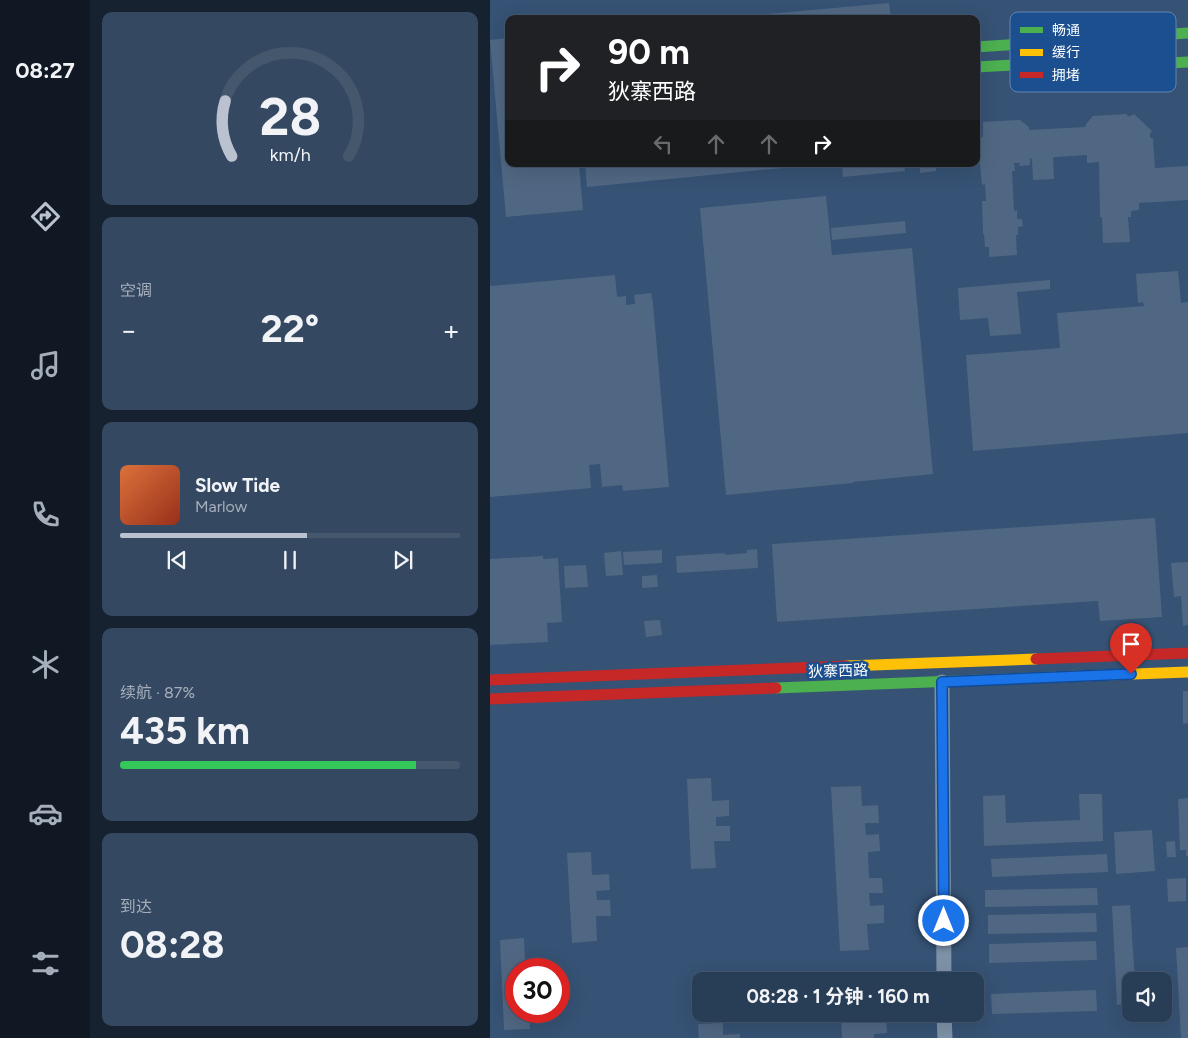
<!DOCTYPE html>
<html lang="zh">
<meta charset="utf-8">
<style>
:root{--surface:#283e57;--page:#344961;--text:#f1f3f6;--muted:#a5aeba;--line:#44576d;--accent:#b9c2ce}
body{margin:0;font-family:Figtree,"Noto Sans SC",sans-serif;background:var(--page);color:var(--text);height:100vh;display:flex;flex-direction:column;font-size:19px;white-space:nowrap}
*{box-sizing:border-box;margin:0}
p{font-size:16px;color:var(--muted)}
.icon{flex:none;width:28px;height:28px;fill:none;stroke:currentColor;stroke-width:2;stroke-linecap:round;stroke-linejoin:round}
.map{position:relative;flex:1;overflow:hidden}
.panel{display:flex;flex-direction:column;gap:12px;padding:12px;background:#162230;width:400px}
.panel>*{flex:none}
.guide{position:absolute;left:15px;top:15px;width:475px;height:152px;border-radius:10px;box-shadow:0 5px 20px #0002,0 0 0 1px var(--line);background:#202124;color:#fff;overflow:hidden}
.fabs{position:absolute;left:632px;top:972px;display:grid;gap:10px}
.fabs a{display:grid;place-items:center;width:50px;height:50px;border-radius:10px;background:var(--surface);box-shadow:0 5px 20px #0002,0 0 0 1px var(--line);font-size:25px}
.speed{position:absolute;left:15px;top:958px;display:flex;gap:10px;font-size:25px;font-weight:700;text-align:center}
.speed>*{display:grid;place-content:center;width:65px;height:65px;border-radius:50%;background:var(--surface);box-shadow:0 5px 20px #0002,0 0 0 1px var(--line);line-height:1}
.speed .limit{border:8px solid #d22;background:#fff;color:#111}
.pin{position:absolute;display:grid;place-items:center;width:42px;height:42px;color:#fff;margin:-51px -21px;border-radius:50% 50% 50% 0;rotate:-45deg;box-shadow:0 0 5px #0007}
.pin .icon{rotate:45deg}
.me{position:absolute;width:55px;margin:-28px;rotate:0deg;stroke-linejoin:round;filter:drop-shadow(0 0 4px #0008)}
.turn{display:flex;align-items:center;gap:18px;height:105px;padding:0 20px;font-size:22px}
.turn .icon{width:65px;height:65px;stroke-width:2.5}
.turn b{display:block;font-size:35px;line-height:42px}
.lanes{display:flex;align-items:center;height:48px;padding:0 20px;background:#0003;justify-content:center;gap:25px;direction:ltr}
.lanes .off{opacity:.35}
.big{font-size:38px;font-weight:700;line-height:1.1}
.panel .card{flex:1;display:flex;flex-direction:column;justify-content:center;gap:8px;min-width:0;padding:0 18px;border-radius:10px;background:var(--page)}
.panel .dial{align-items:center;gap:0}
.dial svg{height:130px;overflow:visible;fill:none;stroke:var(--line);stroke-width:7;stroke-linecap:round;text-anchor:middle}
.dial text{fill:var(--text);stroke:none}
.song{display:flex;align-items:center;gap:15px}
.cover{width:60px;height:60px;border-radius:8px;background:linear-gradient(135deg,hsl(20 70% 55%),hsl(10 70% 35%))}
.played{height:5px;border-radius:2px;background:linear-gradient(90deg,var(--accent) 55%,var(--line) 55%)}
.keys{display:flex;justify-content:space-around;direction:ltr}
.heat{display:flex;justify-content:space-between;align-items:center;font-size:28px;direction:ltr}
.charge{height:8px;border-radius:4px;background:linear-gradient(90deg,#34c759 87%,var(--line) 0)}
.trip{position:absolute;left:202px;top:972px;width:292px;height:50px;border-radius:10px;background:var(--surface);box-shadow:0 5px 20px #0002,0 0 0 1px var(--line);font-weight:700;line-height:50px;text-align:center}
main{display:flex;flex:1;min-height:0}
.tab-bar{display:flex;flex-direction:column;width:90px;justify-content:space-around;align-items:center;background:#101923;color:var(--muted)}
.tab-bar .icon{width:35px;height:35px}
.tab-bar .current{color:var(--accent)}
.tab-bar b{font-size:22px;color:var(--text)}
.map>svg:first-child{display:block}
</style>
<main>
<nav class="tab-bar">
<b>08:27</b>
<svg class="icon current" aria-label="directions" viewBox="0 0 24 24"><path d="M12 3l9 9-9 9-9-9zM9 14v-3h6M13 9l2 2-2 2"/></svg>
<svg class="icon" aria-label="music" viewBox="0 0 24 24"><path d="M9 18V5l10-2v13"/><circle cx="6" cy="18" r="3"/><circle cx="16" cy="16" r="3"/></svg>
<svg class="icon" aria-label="phone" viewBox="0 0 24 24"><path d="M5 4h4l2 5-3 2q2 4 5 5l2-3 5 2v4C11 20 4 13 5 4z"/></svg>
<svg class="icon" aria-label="climate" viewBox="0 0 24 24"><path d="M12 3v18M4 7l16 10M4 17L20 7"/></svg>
<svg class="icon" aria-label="car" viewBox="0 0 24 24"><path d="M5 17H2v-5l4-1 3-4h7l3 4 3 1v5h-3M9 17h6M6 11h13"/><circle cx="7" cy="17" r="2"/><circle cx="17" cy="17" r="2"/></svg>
<svg class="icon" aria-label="filters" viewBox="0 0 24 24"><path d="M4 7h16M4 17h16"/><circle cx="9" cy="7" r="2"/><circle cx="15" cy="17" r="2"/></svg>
</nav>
<section class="panel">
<div class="card dial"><svg viewBox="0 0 100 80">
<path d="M14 69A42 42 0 1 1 86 69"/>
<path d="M14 69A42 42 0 0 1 10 35" stroke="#b9c2ce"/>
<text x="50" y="56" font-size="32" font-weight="700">28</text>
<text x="50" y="72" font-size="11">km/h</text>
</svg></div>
<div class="card"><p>空调</p>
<div class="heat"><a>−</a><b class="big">22°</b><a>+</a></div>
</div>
<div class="card">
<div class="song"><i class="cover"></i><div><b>Slow Tide</b><p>Marlow</p></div></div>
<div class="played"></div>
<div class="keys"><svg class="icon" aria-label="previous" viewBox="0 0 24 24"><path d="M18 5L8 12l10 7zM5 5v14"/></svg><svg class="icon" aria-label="pause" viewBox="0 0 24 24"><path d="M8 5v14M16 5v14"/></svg><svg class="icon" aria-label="next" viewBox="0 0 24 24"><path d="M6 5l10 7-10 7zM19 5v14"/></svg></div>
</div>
<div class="card"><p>续航 · 87%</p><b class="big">435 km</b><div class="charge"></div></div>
<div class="card"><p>到达</p><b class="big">08:28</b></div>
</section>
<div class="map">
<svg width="698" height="1038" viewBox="0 0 698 1038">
<rect width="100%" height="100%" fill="#365274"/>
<path fill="#506783" d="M 399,3 L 401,19 L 246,19 L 246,17 Z
M 19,38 L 19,164 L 89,164 L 93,210 L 16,217 L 0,40 Z
M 637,114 L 637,116 L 640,116 L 644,114 L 662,131 L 660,134 L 660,138 L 663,138 L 665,168 L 698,166 L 698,200 L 649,203 L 649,210 L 641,211 L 641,217 L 638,217 L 640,242 L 613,243 L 612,217 L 610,217 L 609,162 L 597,163 L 597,155 L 565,157 L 563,158 L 564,179 L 543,180 L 542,159 L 540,158 L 540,165 L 529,166 L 530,163 L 524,163 L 525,171 L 522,171 L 524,211 L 527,210 L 527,219 L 532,219 L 533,226 L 528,227 L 528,235 L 526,235 L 527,255 L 499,257 L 499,247 L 495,247 L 494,234 L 493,234 L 492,201 L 496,201 L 495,184 L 492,185 L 489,153 L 490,153 L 489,138 L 493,137 L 493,122 L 530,120 L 539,127 L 539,130 L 595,127 L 596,124 L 603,116 Z
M 95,164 L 322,164 L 322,165 L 97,187 Z
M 352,164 L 414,164 L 415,171 L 353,177 Z
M 430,164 L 447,164 L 446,171 L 430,173 Z
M 336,196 L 342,255 L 422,248 L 443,474 L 363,482 L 363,483 L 236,495 L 210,208 Z
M 415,221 L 416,233 L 342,240 L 341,228 Z
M 688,271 L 691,303 L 698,302 L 698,433 L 483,451 L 476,355 L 570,348 L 567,313 L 654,306 L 653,302 L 648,303 L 646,274 Z
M 125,275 L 127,297 L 136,296 L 136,305 L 145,304 L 144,295 L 161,293 L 163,303 L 179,487 L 133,491 L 132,485 L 112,487 L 110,464 L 99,465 L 101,488 L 0,497 L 0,286 Z
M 560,280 L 560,289 L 527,292 L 531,334 L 500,336 L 498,318 L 470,320 L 468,288 Z
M 665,518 L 672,617 L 610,621 L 608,601 L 287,622 L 282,544 Z
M 267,549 L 268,568 L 187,573 L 186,556 L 235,553 L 235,555 L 257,553 L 257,550 Z
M 172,550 L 172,563 L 134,565 L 133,552 Z
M 131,551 L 133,575 L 116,576 L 114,553 Z
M 53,556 L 53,559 L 68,558 L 72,622 L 57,623 L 58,642 L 0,645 L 0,559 Z
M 698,562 L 698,625 L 693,626 L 691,596 L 684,597 L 681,563 Z
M 96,565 L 98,587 L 75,588 L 74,566 Z
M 167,575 L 168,587 L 152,588 L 152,576 Z
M 170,620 L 172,635 L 156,637 L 154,621 Z
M 693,691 L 698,691 L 698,723 L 693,724 Z
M 221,778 L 222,801 L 239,800 L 239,816 L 226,817 L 226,826 L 240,826 L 240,841 L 224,841 L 226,868 L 201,869 L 197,779 Z
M 371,786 L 372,806 L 388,805 L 389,823 L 375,823 L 376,835 L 389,834 L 390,851 L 378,852 L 379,878 L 392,878 L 393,893 L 379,893 L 380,906 L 394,905 L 394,923 L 377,924 L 379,950 L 350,951 L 341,787 Z
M 589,794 L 612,794 L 613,841 L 494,846 L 493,796 L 515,795 L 516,823 L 590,820 Z
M 698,798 L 698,856 L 696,856 L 696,850 L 690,850 L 688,799 Z
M 662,830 L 665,871 L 626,874 L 624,832 Z
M 685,841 L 686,857 L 677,857 L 676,842 Z
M 101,852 L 102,875 L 119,874 L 120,890 L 106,891 L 107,900 L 120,900 L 121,916 L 106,916 L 107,941 L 82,943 L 77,853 Z
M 617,854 L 618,872 L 502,877 L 501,859 Z
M 696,878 L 696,901 L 678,902 L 677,879 Z
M 607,888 L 608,905 L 495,907 L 495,890 Z
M 640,905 L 645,981 L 641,981 L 641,1004 L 627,1005 L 622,906 Z
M 606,913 L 607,932 L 498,934 L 498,915 Z
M 34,938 L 35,962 L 52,961 L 52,969 L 26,969 L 26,1011 L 39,1011 L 40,1029 L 14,1030 L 10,940 Z
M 606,941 L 607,960 L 499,963 L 499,944 Z
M 698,947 L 698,1038 L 691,1038 L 686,948 Z
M 606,990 L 607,1011 L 502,1014 L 501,994 Z
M 351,1014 L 379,1014 L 379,1017 L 396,1016 L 397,1033 L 384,1034 L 384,1038 L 352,1038 Z
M 233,1023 L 233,1035 L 250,1034 L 250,1038 L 209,1038 L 208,1024 Z"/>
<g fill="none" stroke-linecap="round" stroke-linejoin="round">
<path stroke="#7d92a8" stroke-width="15" d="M 452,682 L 454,981
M 454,1014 L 455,1038"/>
<path stroke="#4caf50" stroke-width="11" d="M 486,47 L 698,33
M 486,67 L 543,64 L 604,67 L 698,62
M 286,688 L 563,677"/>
<path stroke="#ffc107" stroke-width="11" d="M 356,666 L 546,659
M 563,677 L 698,672"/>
<path stroke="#c62828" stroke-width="11" d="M 546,659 L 698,653
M 0,680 L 356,666
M 0,699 L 286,688"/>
</g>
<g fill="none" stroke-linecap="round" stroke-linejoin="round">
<defs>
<path id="route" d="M 454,921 L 452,682 L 641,674"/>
</defs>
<use href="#route" stroke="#114b97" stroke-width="12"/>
<use href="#route" stroke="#1a73e8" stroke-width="9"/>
</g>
<g text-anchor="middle" stroke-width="5" stroke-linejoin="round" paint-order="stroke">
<g font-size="15" fill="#fff" stroke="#1b4f8f">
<text transform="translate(348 671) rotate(-2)" y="5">狄寨西路</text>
</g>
</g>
<rect x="520" y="12" width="166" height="80" rx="8" fill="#1b4f8f" stroke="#5f84b1" stroke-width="1"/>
<rect x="530" y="27" width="23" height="6" fill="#4caf50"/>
<rect x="530" y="49" width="23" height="7" fill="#ffc107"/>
<rect x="530" y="72" width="23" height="6" fill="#c62828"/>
<g font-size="14" fill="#fff">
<text x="562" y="35">畅通</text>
<text x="562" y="57">缓行</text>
<text x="562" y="80">拥堵</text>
</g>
</svg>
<div class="fabs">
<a><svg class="icon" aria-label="sound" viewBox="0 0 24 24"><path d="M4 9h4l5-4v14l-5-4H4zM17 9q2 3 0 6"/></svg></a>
</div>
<div class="speed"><div class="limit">30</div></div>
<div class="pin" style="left:641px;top:674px;background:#d93025"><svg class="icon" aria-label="arrive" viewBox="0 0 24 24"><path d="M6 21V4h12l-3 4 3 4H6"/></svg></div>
<svg class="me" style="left:454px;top:921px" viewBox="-20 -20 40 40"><circle r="17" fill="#1a73e8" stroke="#fff" stroke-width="3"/><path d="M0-11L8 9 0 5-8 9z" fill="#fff"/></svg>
<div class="trip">08:28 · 1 分钟 · 160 m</div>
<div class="guide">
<div class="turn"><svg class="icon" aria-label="right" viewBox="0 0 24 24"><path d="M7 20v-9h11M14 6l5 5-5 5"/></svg><div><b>90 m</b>狄寨西路</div></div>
<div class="lanes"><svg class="icon off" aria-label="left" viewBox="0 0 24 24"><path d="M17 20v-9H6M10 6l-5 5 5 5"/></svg><svg class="icon off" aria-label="ahead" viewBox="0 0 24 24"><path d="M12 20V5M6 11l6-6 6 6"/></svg><svg class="icon off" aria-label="ahead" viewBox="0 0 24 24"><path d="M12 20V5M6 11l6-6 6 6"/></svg><svg class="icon" aria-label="right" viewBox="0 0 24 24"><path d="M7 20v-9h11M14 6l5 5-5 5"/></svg></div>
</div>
</div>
</main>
